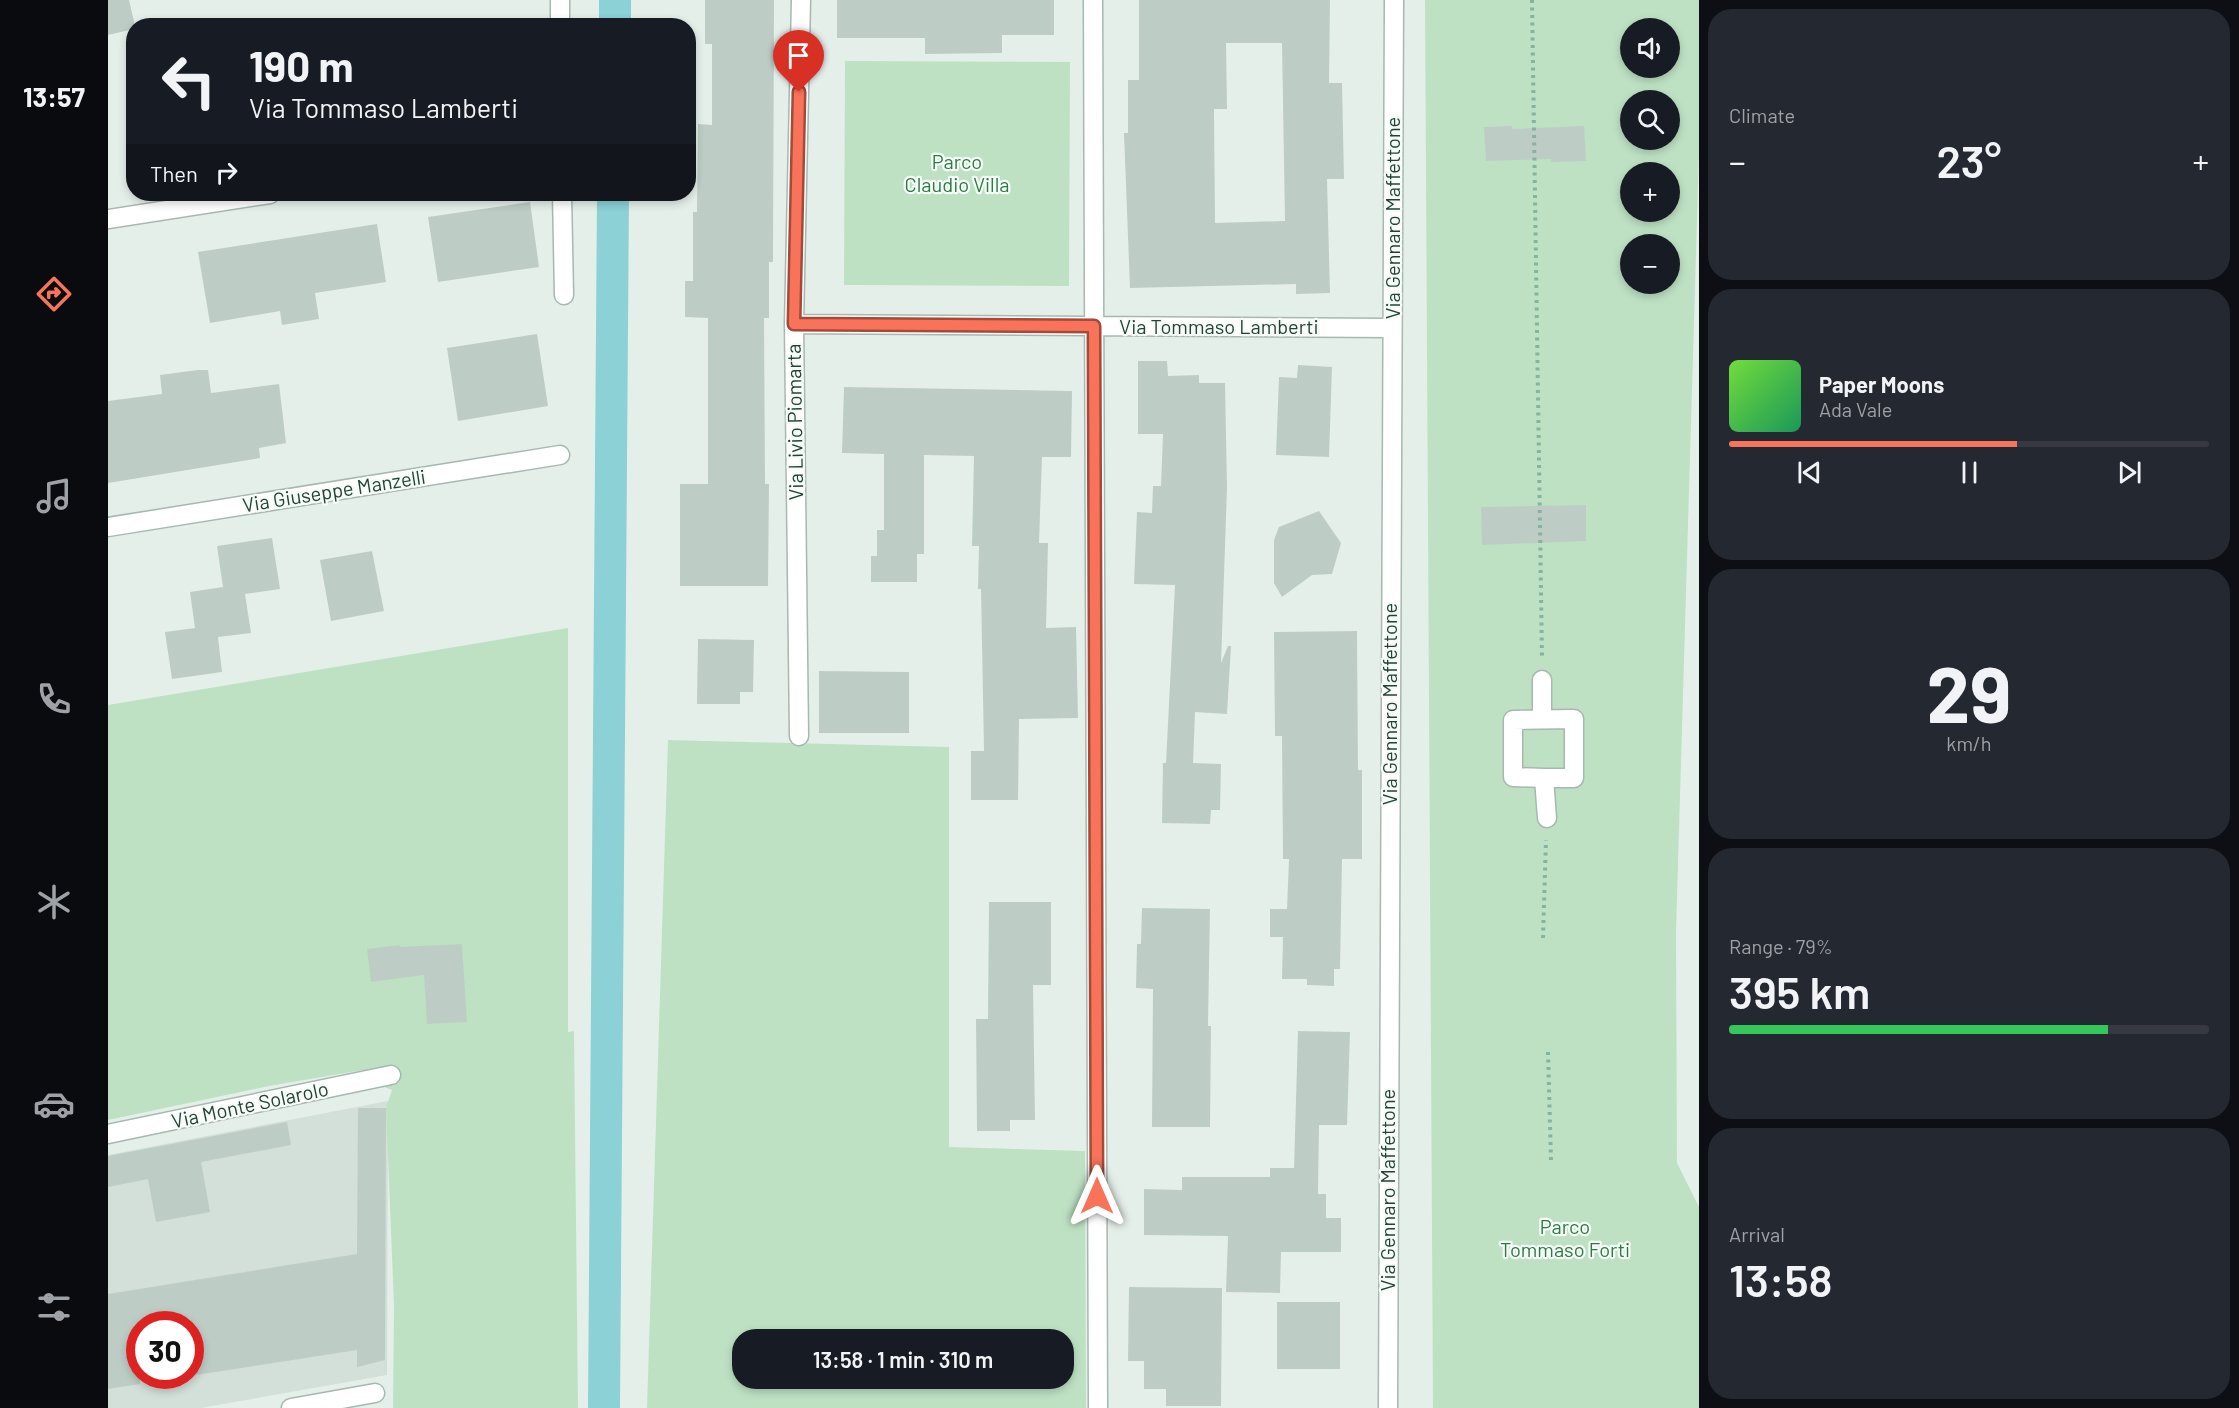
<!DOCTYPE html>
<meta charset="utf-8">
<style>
:root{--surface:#171b24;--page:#242831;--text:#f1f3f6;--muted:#9ea1a6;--line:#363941;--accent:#f8735a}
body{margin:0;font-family:Barlow,sans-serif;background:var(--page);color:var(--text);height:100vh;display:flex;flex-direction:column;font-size:22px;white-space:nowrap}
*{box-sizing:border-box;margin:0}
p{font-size:20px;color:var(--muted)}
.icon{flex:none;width:33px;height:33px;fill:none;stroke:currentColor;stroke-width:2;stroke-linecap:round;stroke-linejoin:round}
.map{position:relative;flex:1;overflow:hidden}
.panel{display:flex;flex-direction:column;gap:9px;padding:9px;background:#0d0f14;width:540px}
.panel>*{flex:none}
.guide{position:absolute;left:18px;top:18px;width:570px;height:183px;border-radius:24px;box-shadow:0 3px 9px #0003;background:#171b24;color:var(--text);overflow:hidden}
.buttons{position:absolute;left:1512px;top:18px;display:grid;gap:12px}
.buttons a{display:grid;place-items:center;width:60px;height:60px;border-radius:50%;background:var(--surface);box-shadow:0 3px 9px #0003;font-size:30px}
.speed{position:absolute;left:18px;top:1311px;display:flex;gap:12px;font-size:30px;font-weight:700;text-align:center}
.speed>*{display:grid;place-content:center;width:78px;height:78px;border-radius:50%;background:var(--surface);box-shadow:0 3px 9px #0003;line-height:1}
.speed .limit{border:9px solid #d22;background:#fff;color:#111}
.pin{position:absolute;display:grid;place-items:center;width:51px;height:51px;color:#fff;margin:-62px -26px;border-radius:50% 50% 50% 0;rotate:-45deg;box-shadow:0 0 6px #0007}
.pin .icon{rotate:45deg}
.me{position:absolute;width:66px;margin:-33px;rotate:0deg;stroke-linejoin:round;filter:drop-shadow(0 0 4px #0008)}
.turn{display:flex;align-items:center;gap:21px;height:126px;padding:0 24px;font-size:27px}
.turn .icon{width:78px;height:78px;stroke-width:2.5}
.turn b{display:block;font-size:42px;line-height:51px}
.then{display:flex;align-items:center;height:57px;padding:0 24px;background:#0003;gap:12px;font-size:22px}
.big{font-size:45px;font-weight:600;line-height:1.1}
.panel .widget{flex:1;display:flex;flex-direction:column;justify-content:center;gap:9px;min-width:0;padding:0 21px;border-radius:24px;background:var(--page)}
.panel .dial{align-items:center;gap:0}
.dial b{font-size:78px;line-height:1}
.song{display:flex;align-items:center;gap:18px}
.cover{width:72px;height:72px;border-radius:9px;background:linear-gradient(135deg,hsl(100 70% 55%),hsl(150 70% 35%))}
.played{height:6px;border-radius:3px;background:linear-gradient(90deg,var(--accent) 60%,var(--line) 60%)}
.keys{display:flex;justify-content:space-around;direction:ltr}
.heat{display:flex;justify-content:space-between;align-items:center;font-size:33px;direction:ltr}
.charge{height:9px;border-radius:4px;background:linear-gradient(90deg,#34c759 79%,var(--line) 0)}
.trip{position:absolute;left:624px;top:1329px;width:342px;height:60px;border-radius:24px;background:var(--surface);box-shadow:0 3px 9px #0003;font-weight:600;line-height:60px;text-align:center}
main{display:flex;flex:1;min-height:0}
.tab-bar{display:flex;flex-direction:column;width:108px;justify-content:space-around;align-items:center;background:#090b0e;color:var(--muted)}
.tab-bar .icon{width:42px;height:42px}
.tab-bar .selected{color:var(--accent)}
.tab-bar b{font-size:27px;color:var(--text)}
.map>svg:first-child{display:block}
</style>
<main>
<nav class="tab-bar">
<b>13:57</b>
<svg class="icon selected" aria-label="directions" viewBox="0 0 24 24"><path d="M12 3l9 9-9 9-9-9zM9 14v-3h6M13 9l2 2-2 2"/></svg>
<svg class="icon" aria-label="music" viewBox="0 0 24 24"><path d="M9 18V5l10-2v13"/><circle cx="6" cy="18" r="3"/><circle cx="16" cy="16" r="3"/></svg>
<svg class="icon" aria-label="phone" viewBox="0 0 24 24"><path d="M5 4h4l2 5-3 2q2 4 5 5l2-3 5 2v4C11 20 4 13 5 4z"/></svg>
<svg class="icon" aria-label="climate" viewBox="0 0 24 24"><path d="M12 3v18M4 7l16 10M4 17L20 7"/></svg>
<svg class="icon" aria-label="car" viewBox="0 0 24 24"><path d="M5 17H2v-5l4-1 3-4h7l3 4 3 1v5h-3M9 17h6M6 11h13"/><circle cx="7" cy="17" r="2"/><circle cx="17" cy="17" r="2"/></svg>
<svg class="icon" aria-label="filters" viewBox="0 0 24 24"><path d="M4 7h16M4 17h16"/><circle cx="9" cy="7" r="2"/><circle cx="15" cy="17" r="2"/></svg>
</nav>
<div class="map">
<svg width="1591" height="1408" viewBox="0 0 1591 1408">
<rect width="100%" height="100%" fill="#e5efea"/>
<path fill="#d3dfd9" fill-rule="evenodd" d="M 280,1101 L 279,1375 L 93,1408 L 0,1408 L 0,1155 ZM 32,1324 L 82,1324 L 82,1376 L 32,1376 Z"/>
<path fill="#bee1c4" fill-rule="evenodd" d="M 1317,0 L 1591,0 L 1591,152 L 1568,932 L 1569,1163 L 1591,1207 L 1591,1408 L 1325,1408 ZM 1522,28 L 1562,28 L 1562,68 L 1522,68 ZM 1522,100 L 1562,100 L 1562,140 L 1522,140 ZM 1522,172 L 1562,172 L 1562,212 L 1522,212 ZM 1522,244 L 1562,244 L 1562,284 L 1522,284 Z
M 737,61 L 962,62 L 961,286 L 736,285 Z
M 460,628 L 460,1032 L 466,1031 L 470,1408 L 285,1408 L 286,1306 L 278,1108 L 284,1090 L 269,1084 L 264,1075 L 255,1070 L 161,1086 L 0,1120 L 0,705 Z
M 560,740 L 841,747 L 841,1147 L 977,1151 L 978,1408 L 539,1408 ZM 634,1340 L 956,1340 L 956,1378 L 634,1378 Z"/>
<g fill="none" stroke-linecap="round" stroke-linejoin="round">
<path stroke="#8bd1d6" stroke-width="32" d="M 507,26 L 507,0
M 496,1408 L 505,194"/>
</g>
<path fill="#bdcdc5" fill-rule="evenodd" d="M 0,0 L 21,0 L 27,26 L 26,29 L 0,35 Z
M 597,0 L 666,0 L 665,262 L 661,262 L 661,318 L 656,318 L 657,484 L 661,484 L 660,586 L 572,586 L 572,484 L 600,484 L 600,318 L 577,317 L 577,281 L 585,281 L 585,212 L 589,212 L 590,124 L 604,125 L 604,44 L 597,44 Z
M 729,0 L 946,0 L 946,35 L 894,35 L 894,53 L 817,54 L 817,38 L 729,38 Z
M 1031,0 L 1222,0 L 1221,83 L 1234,83 L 1236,179 L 1219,179 L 1222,293 L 1188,294 L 1188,284 L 1022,288 L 1016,133 L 1020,133 L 1020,80 L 1031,80 ZM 1118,43 L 1174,43 L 1177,221 L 1107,223 L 1106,109 L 1119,109 Z
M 1404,126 L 1404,129 L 1476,126 L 1478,161 L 1443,162 L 1443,159 L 1378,161 L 1376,127 Z
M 422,202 L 431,267 L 330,282 L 320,217 Z
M 269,224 L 278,282 L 207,293 L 211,319 L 174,325 L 172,311 L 102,323 L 90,252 Z
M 429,334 L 440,406 L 350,421 L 339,348 Z
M 1030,361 L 1059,361 L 1060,376 L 1091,375 L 1091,383 L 1117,383 L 1119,488 L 1113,663 L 1120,646 L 1123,646 L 1119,714 L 1087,712 L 1085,763 L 1113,764 L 1112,810 L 1103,810 L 1102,824 L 1054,823 L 1055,763 L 1058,763 L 1067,585 L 1026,584 L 1029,512 L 1044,513 L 1045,486 L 1053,486 L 1055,434 L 1030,434 Z
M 1190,365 L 1224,367 L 1221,457 L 1168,455 L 1171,377 L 1189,378 Z
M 90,370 L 100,370 L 103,393 L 171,384 L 178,443 L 151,448 L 152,458 L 0,483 L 0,401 L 54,394 L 52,375 Z
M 736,387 L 964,391 L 963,457 L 934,457 L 931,543 L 940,543 L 938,628 L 968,627 L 970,718 L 911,719 L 910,800 L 863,800 L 863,751 L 876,751 L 873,589 L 870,589 L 871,546 L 864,546 L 866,456 L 816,455 L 816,554 L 809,554 L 809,582 L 763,582 L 763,556 L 769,556 L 769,530 L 776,530 L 776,454 L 734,453 Z
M 1478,505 L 1478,541 L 1374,545 L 1373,507 Z
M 1211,511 L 1233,543 L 1224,574 L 1204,575 L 1174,597 L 1166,583 L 1166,540 L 1171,527 Z
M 164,538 L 172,589 L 137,594 L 143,633 L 110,637 L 114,672 L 64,679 L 57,632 L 87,628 L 82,592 L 115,587 L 109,546 Z
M 264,551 L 276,611 L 223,621 L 212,560 Z
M 1249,631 L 1250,770 L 1254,770 L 1254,859 L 1234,859 L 1232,969 L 1226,969 L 1226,986 L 1199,985 L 1199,979 L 1174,979 L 1175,937 L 1162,937 L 1162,909 L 1179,909 L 1181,859 L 1175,859 L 1174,736 L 1167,736 L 1166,632 Z
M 590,639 L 646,640 L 645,692 L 632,692 L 632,704 L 589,704 Z
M 711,671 L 801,672 L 801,733 L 711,733 Z
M 881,902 L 943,902 L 943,985 L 925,985 L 927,1120 L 902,1120 L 902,1131 L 869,1131 L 868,1019 L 880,1019 Z
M 1034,908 L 1102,909 L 1100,1026 L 1103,1026 L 1102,1127 L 1044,1127 L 1045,989 L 1028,988 L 1029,944 L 1033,944 Z
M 354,944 L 359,1022 L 319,1024 L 316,975 L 263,982 L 259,949 L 292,945 L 292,947 Z
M 1190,1031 L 1242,1032 L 1239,1125 L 1211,1125 L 1210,1194 L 1218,1194 L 1218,1218 L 1233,1218 L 1233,1252 L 1173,1252 L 1172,1293 L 1118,1292 L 1120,1236 L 1036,1235 L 1036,1189 L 1074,1190 L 1074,1177 L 1162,1177 L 1162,1168 L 1186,1168 Z
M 250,1108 L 278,1108 L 277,1360 L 249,1367 L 249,1350 L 82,1376 L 82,1324 L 32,1324 L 32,1384 L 0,1389 L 0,1294 L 249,1254 Z
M 179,1122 L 183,1145 L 93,1162 L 102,1212 L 48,1222 L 40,1179 L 0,1187 L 0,1156 Z
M 1021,1287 L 1114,1288 L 1113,1406 L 1058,1406 L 1058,1389 L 1036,1389 L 1036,1361 L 1020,1361 Z
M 1169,1302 L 1232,1302 L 1232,1369 L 1169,1369 Z"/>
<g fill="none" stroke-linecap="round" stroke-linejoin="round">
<defs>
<path id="minor" d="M 452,0 L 452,26
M 985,0 L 990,1408
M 454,194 L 456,295
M 0,219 L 162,194
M 686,324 L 1284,328
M 0,527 L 452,455
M 1434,719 L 1434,680
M 691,736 L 686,324 L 693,0
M 1436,778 L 1405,777 L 1405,720 L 1466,719 L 1466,778 L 1436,778 L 1439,818
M 0,1134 L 283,1075
M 183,1408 L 267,1393
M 1280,1408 L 1286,0"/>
</defs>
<use href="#minor" stroke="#a7b8b1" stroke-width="21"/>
<path stroke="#84b4a1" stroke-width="4" stroke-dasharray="3 4.5" stroke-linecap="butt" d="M 1424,0 L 1434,658
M 1435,938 L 1438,840
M 1440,1052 L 1443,1161"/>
<use href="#minor" stroke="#fff" stroke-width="18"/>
</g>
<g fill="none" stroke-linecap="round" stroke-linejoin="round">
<defs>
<path id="route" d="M 691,92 L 686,324 L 986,326 L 989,1196"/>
</defs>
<use href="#route" stroke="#a14b3a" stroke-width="15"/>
<use href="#route" stroke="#f8735a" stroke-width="10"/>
</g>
<g text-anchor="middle" stroke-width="4.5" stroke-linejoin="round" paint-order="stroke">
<g font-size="20" fill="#2b7c43" stroke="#f6fbf8">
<text x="849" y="169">Parco<tspan x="849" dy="23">Claudio Villa</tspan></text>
<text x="1457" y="1234">Parco<tspan x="1457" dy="23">Tommaso Forti</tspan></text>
</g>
<g font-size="20" fill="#234237" stroke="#f6fbf8">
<text transform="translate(1285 218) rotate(-90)" y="7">Via Gennaro Maffettone</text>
<text x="1111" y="334">Via Tommaso Lamberti</text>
<text transform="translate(687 422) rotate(-91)" y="7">Via Livio Piomarta</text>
<text transform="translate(226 491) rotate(-9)" y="7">Via Giuseppe Manzelli</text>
<text transform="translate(1282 704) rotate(-90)" y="7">Via Gennaro Maffettone</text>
<text transform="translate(142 1105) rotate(-12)" y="7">Via Monte Solarolo</text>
<text transform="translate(1280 1190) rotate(-90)" y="7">Via Gennaro Maffettone</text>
</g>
</g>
</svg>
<div class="buttons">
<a><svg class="icon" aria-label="sound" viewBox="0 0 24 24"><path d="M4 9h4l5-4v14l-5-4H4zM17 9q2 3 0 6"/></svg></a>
<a><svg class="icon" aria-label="search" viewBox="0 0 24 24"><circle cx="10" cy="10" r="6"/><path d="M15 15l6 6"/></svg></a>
<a>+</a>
<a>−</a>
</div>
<div class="speed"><div class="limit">30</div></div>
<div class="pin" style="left:691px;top:92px;background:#d93025"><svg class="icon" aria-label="arrive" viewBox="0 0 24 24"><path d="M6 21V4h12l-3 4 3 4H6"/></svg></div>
<svg class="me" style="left:989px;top:1196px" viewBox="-20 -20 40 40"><path d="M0-17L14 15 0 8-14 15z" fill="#f8735a" stroke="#fff" stroke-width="4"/></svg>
<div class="trip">13:58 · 1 min · 310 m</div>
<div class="guide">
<div class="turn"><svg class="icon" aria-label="left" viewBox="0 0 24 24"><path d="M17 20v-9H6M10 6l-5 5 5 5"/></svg><div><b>190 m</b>Via Tommaso Lamberti</div></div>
<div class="then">Then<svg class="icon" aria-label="right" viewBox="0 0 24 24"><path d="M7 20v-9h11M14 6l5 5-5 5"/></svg></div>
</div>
</div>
<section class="panel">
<div class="widget"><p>Climate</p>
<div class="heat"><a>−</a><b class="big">23°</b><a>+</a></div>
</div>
<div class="widget">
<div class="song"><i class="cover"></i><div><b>Paper Moons</b><p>Ada Vale</p></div></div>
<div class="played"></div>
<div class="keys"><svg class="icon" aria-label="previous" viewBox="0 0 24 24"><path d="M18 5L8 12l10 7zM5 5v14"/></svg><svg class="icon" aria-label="pause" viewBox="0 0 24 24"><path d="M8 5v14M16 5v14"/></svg><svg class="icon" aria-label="next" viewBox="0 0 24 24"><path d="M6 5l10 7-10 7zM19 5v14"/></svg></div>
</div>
<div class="widget dial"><b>29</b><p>km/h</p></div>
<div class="widget"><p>Range · 79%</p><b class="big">395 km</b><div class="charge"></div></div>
<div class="widget"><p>Arrival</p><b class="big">13:58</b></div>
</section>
</main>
